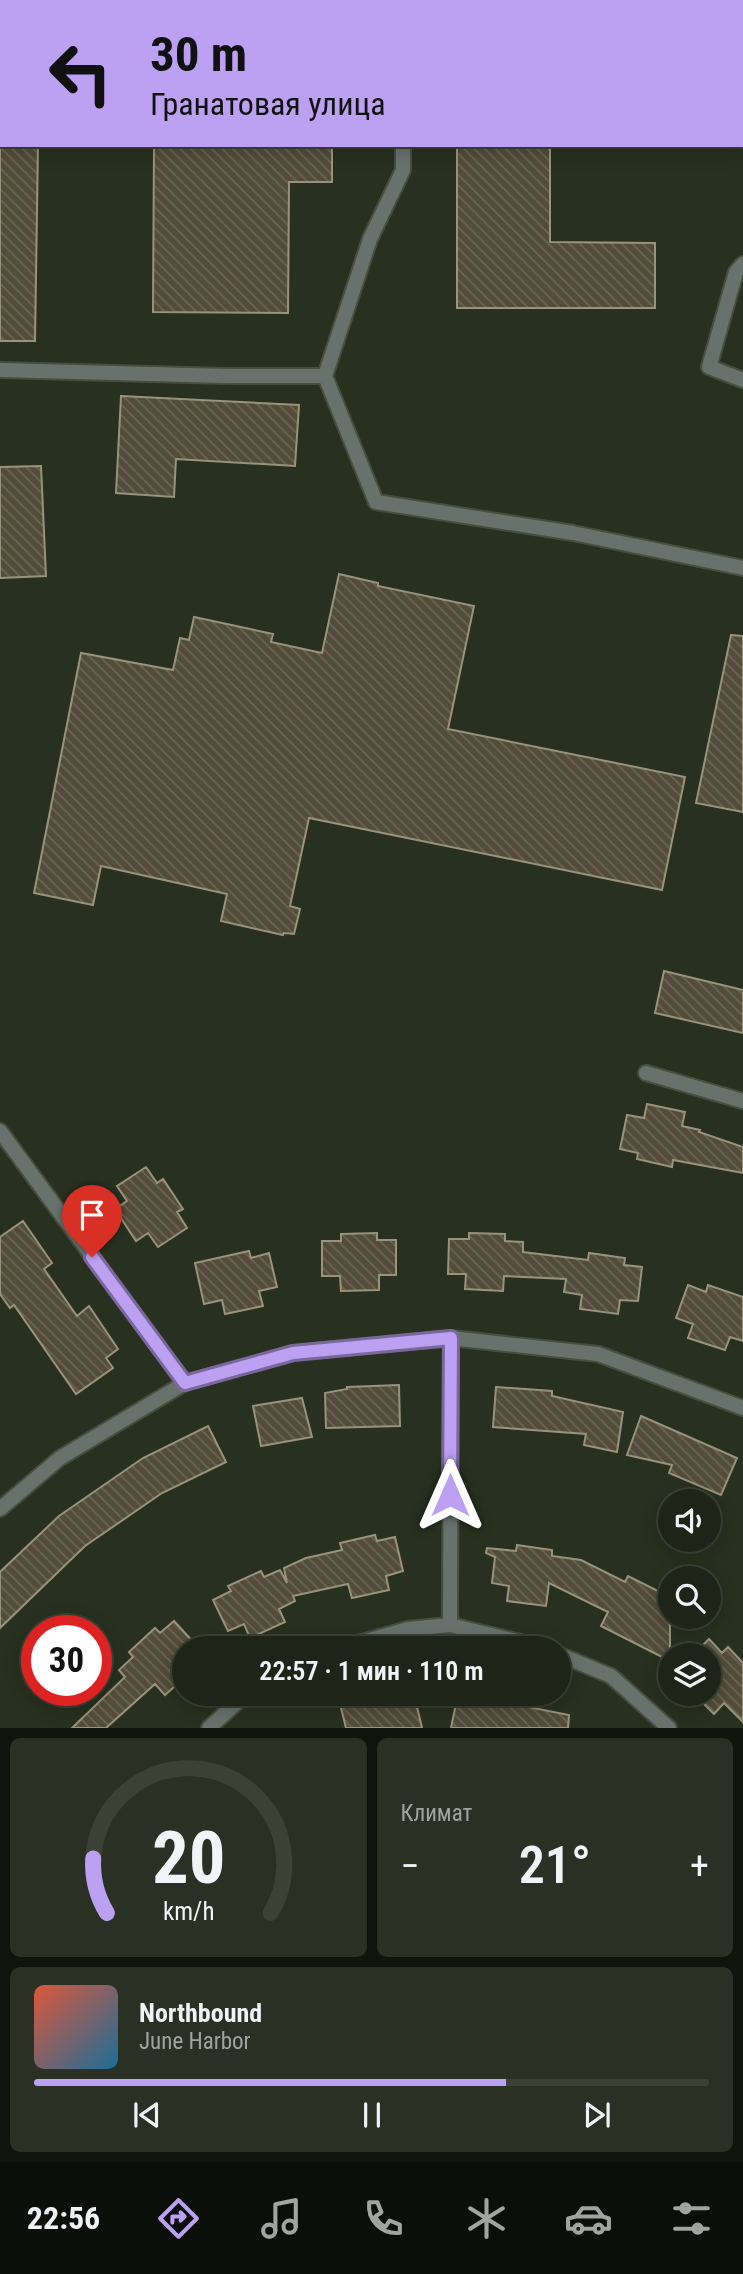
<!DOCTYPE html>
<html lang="ru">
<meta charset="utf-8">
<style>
:root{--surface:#1e2417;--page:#2b3024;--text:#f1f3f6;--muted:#a1a4a1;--line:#3c4136;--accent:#bca0f2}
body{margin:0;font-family:"Roboto Condensed",sans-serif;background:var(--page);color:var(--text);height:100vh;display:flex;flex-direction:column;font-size:26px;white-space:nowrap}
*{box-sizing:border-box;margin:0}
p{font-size:23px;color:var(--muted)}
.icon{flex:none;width:38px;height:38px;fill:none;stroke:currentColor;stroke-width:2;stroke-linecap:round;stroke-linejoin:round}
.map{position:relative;height:1728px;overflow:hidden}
.side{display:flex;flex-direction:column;gap:10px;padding:10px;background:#10140d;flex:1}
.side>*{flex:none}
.top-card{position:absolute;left:0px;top:0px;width:744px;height:147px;box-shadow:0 4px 18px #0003,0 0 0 2px var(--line);background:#bca0f2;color:#111;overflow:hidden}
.buttons{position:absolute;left:658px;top:1489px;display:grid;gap:14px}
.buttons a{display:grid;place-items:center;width:63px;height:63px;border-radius:50%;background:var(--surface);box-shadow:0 4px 18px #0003,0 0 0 2px var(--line);font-size:35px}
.speed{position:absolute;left:21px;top:1615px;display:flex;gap:14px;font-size:35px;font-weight:700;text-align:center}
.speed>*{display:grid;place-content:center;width:91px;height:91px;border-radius:50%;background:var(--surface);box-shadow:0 4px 18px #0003,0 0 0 2px var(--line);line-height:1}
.speed .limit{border:10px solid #d22;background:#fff;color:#111}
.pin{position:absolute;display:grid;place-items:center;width:60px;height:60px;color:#fff;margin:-72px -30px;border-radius:50% 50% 50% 0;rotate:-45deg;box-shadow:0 0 7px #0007}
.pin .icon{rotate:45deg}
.me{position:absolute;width:77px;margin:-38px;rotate:0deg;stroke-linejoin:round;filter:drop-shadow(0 0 5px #0008)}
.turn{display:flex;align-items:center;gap:24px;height:147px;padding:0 35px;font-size:32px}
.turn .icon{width:91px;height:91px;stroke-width:2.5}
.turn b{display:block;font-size:49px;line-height:60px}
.big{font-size:52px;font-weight:600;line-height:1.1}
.side .tile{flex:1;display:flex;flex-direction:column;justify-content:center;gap:10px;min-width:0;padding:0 24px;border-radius:10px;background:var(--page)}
.side .dial{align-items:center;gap:0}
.dial svg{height:182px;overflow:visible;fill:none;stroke:var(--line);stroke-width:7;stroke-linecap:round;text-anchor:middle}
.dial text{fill:var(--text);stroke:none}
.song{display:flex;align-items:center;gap:21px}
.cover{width:84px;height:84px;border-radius:10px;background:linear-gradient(135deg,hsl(10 70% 55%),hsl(200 70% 35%))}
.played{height:7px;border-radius:4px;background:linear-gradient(90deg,var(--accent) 70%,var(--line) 70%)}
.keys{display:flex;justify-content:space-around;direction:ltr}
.heat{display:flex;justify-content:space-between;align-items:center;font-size:38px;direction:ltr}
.side .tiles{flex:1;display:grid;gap:10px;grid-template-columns:1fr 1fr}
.tile:last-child{grid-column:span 2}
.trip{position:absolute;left:172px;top:1636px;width:399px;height:70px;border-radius:35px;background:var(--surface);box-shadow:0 4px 18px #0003,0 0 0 2px var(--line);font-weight:600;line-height:70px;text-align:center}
.dock{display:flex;height:112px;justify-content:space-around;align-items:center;background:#0c0e09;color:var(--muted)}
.dock .icon{width:49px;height:49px}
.dock .active{color:var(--accent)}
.dock b{font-size:32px;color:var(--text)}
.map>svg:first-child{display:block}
</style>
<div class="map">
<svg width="743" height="1728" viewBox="0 0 743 1728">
<defs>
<pattern id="building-back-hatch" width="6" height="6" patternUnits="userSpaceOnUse" patternTransform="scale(1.75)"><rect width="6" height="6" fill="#524c38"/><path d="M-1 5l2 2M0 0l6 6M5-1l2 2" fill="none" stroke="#6b6654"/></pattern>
</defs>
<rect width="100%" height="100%" fill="#28301f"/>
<path fill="url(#building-back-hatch)" stroke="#99937d" stroke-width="2" d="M 0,145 L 38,145 L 35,341 L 0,341 Z
M 154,145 L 332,145 L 332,182 L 289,182 L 288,313 L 153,312 Z
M 457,145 L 550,145 L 550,242 L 655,243 L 655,308 L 457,308 Z
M 121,396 L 299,405 L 295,466 L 176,459 L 174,497 L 116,493 Z
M 41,466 L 46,576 L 0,578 L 0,467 Z
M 339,574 L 378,583 L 378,586 L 474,606 L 448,729 L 685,777 L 662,890 L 309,818 L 290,906 L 300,909 L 294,934 L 284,933 L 283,935 L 221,921 L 227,894 L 101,866 L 93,905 L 34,893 L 81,653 L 173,670 L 180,638 L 189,640 L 194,617 L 273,634 L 271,642 L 322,653 Z
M 731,635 L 743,636 L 743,812 L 696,803 Z
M 664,971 L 743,990 L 743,1033 L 655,1013 Z
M 647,1104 L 685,1112 L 682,1126 L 700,1130 L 699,1132 L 743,1147 L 743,1173 L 673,1160 L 672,1167 L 637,1159 L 638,1153 L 620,1149 L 627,1115 L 644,1118 Z
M 146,1167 L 157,1183 L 163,1179 L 183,1209 L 177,1212 L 187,1228 L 158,1247 L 148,1233 L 136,1241 L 115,1209 L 127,1201 L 117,1186 Z
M 23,1221 L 52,1263 L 44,1269 L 77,1316 L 89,1306 L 118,1349 L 106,1358 L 113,1368 L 76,1394 L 14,1305 L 10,1308 L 0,1294 L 0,1237 Z
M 377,1233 L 377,1240 L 396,1240 L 396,1275 L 379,1275 L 379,1290 L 341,1291 L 340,1276 L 322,1276 L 322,1241 L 341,1241 L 341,1234 Z
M 469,1233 L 505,1234 L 505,1241 L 523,1242 L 523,1252 L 588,1260 L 589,1253 L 625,1258 L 624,1265 L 642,1267 L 638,1301 L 620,1300 L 618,1314 L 580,1309 L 582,1295 L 564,1292 L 566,1279 L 504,1276 L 503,1291 L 465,1289 L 466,1274 L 448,1274 L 449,1239 L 469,1239 Z
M 249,1251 L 251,1258 L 269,1253 L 277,1287 L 259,1291 L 263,1306 L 225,1314 L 222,1300 L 204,1304 L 195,1263 Z
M 688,1285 L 706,1292 L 708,1285 L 743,1297 L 743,1341 L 730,1337 L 725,1350 L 688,1338 L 693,1324 L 676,1318 Z
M 399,1385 L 400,1426 L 326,1428 L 325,1393 L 347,1389 L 347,1387 Z
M 496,1387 L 552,1391 L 552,1396 L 623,1412 L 617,1452 L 584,1445 L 586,1434 L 493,1427 Z
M 302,1398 L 312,1437 L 261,1446 L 253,1406 Z
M 641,1416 L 737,1458 L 721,1495 L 669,1473 L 672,1465 L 627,1455 Z
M 208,1426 L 226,1462 L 162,1493 L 85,1546 L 0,1628 L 0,1572 L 59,1516 L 143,1458 Z
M 375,1535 L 377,1541 L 395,1537 L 403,1571 L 386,1576 L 389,1590 L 352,1598 L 348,1584 L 293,1596 L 295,1601 L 279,1609 L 285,1622 L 250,1638 L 244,1624 L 228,1631 L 213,1600 L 231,1591 L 228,1586 L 261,1571 L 264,1577 L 280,1570 L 287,1583 L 284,1568 L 306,1558 L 342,1550 L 340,1543 Z
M 517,1545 L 552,1550 L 552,1556 L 581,1560 L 625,1582 L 628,1576 L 660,1592 L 657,1598 L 670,1604 L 670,1661 L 601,1626 L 608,1612 L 549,1583 L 546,1606 L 507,1601 L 509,1586 L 492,1583 L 495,1557 L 486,1553 L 487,1548 L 516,1551 Z
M 174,1621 L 197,1646 L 195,1648 L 184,1648 L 184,1678 L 165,1695 L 155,1684 L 106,1728 L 72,1728 L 125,1677 L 119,1670 L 133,1657 L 129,1652 L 155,1628 L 160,1633 Z
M 709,1639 L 722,1653 L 728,1647 L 743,1663 L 743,1722 L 724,1703 L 714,1714 L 694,1694 L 709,1694 L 709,1656 L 692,1656 Z
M 356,1694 L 414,1694 L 422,1728 L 346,1728 L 340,1704 L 357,1700 Z
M 458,1694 L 515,1694 L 513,1704 L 569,1715 L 568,1728 L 451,1728 Z"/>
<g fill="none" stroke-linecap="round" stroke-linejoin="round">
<defs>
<path id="service" d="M 402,0 L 402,2
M 743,264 L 736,272 L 709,367 L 743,380
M 0,370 L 226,376 L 325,376 L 376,502 L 573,533 L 743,568
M 325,376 L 370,239 L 403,170 L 403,145"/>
<path id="minor" d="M 646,1073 L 743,1101
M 0,1131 L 185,1383
M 0,1509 L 60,1458 L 185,1383 L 293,1353 L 451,1338 L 598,1354 L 743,1408
M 450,1625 L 451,1338
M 341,1648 L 408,1629 L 450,1625 L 545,1648
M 558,1654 L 611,1676 L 669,1728
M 209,1728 L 246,1694"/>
</defs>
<use href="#service" stroke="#464e3e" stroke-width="18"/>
<use href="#minor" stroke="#464e3e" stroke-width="18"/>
<use href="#service" stroke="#67726d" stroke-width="14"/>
<use href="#minor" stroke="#67726d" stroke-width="14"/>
</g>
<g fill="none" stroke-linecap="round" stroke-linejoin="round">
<defs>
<path id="route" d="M 92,1257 L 185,1383 L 293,1353 L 451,1338 L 450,1495"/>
</defs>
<use href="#route" stroke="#7a689d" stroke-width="18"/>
<use href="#route" stroke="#bca0f2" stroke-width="12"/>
</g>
</svg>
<div class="buttons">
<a><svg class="icon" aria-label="sound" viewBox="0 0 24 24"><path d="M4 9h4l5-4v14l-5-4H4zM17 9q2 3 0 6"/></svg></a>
<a><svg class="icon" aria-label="search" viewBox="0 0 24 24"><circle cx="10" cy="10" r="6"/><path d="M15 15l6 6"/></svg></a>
<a><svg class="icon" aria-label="layers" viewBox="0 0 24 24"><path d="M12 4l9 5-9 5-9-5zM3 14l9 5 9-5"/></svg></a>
</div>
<div class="speed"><div class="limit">30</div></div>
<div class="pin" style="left:92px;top:1257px;background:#d93025"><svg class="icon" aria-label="arrive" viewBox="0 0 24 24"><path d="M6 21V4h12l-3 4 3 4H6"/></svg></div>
<svg class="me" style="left:450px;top:1495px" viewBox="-20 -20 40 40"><path d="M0-17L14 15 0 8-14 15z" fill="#bca0f2" stroke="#fff" stroke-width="4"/></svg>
<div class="trip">22:57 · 1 мин · 110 m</div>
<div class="top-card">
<div class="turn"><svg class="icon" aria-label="left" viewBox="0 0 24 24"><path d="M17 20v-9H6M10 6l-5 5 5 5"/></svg><div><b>30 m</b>Гранатовая улица</div></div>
</div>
</div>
<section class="side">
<div class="tiles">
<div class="tile dial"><svg viewBox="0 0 100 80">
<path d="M14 69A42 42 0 1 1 86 69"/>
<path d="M14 69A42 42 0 0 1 8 45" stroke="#bca0f2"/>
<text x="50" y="56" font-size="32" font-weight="700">20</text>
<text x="50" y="72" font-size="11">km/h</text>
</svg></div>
<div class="tile"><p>Климат</p>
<div class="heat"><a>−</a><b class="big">21°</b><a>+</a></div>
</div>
<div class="tile">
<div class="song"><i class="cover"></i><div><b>Northbound</b><p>June Harbor</p></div></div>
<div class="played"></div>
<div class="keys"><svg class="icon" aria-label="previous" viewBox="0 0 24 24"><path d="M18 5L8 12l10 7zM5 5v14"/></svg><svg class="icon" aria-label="pause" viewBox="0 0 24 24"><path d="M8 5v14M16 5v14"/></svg><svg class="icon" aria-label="next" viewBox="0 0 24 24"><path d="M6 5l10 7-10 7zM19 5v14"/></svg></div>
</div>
</div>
</section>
<nav class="dock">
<b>22:56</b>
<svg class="icon active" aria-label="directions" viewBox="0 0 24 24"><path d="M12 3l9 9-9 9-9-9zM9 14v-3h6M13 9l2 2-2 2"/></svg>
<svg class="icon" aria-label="music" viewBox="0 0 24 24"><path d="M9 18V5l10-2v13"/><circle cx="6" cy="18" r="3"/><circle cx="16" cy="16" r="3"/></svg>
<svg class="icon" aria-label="phone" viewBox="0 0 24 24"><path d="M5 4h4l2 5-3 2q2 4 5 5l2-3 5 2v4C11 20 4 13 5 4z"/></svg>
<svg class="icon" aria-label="climate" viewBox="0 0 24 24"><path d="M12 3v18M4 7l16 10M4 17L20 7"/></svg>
<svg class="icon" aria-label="car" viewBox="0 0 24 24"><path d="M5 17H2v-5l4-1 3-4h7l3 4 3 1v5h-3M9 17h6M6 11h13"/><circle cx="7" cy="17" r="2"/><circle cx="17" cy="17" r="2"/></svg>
<svg class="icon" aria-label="filters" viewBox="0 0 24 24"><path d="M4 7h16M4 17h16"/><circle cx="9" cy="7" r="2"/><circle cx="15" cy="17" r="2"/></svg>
</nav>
